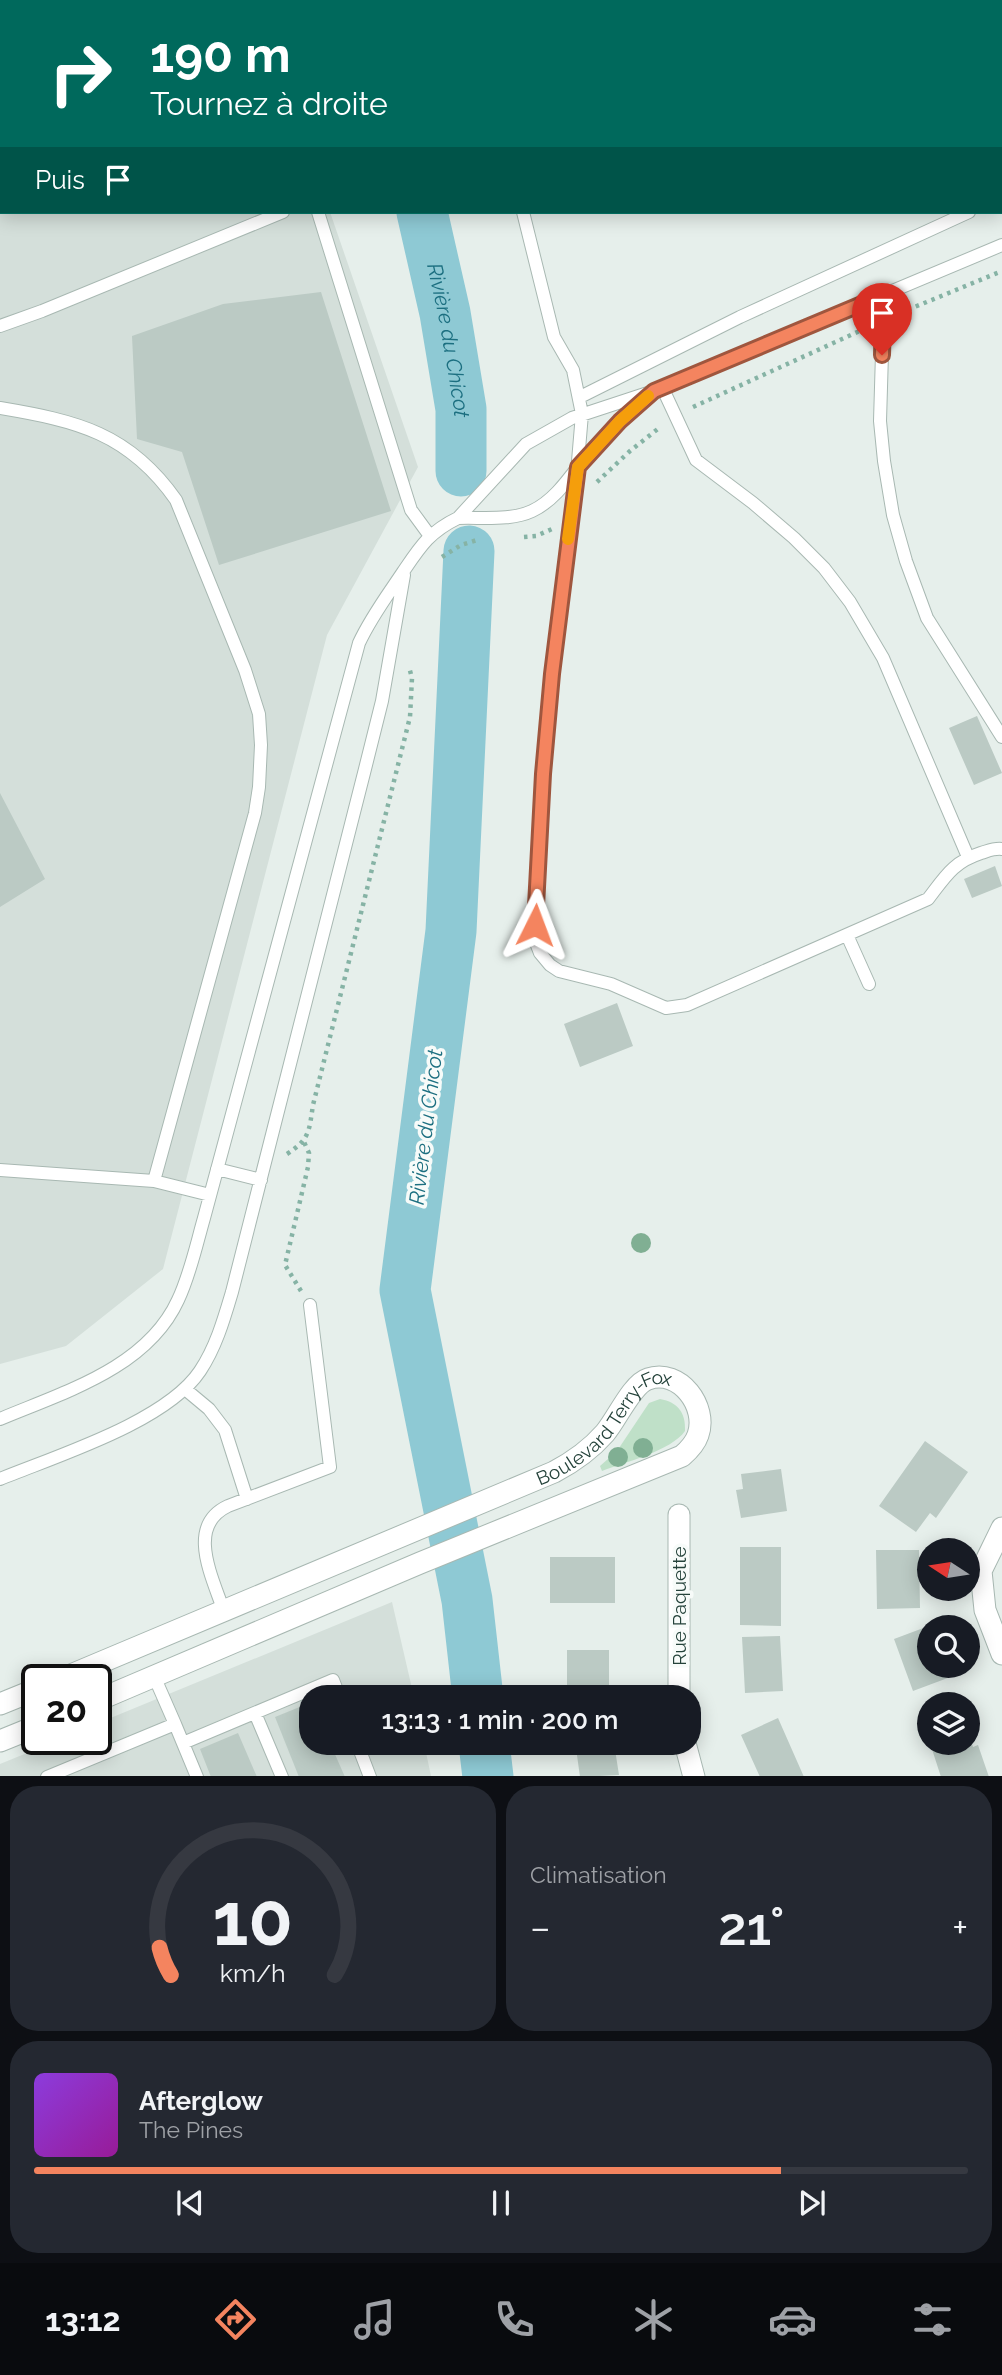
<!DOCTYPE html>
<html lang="fr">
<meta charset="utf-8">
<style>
:root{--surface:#171b24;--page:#242831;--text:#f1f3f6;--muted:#9ea1a6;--line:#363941;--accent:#f4845f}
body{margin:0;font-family:Raleway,sans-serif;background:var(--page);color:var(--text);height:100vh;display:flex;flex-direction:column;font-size:26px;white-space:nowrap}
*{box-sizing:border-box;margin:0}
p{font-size:23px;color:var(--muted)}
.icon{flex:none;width:38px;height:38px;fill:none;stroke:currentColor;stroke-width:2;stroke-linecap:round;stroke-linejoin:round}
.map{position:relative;height:1776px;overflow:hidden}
.sheet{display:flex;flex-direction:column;gap:10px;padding:10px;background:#0d0f14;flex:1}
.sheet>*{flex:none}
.top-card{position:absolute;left:0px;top:0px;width:1003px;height:214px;box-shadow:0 4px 18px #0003;background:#00695c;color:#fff;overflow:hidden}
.needle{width:46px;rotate:282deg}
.tools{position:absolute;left:917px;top:1538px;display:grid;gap:14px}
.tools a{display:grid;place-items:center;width:63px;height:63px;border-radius:50%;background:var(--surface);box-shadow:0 4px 18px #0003;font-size:35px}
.speed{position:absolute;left:21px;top:1664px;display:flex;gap:14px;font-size:35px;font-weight:700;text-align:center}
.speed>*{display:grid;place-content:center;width:91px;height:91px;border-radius:50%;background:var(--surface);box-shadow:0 4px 18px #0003;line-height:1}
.speed .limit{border:4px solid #111;border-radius:10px;background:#fff;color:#111}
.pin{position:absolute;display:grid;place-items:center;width:60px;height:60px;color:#fff;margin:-72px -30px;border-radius:50% 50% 50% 0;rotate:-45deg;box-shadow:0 0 7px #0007}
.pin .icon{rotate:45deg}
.me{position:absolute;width:77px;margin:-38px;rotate:3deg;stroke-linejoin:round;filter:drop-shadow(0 0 5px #0008)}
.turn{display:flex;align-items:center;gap:24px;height:147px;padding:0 35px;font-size:32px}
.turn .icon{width:91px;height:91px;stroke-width:2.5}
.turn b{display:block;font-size:49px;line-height:60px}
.then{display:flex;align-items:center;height:66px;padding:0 35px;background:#0003;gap:14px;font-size:26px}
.big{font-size:52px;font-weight:600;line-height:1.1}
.sheet .widget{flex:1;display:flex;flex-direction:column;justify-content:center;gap:10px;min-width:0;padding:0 24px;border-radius:28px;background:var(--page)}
.sheet .dial{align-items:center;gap:0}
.dial svg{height:182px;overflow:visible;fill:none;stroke:var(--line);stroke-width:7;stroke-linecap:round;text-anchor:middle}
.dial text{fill:var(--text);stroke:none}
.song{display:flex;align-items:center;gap:21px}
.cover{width:84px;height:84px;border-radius:10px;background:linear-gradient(135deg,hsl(270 70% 55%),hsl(300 70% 35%))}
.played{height:7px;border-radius:4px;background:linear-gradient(90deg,var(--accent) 80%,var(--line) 80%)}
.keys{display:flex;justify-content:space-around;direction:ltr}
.heat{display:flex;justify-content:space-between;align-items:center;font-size:38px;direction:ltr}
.sheet .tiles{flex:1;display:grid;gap:10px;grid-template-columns:1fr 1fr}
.widget:last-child{grid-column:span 2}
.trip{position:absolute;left:299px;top:1685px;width:402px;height:70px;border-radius:28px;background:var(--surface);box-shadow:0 4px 18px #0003;font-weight:600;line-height:70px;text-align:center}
.menu{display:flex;height:112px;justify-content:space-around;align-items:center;background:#090b0e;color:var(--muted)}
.menu .icon{width:49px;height:49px}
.menu .current{color:var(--accent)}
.menu b{font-size:32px;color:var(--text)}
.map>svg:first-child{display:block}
</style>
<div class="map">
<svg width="1002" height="1777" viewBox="0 0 1002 1777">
<rect width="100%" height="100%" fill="#e6efeb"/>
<path fill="#d4dfda" d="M 0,0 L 256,0 L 257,2 L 2,2 L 2,212 L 330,212 L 418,467 L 327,635 L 163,1269 L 66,1346 L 0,1364 Z
M 392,1602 L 414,1697 L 312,1698 L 312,1743 L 424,1743 L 431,1776 L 0,1777 L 0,1764 L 59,1740 L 96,1740 L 96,1724 Z"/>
<path fill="#bfe0c8" d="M 660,1399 C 678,1402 686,1413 685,1431 C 671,1451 625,1462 602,1471 L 600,1466 L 617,1451 L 649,1403 Z"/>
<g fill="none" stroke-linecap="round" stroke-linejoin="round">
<g stroke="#8ec9d4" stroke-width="51">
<path d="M 359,0 L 360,2"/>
<path id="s1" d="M 422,212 L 445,313 L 461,409 L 461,471"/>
<path d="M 469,551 L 451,931 L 405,1290 L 467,1600 L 478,1698"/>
<path d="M 484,1743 L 488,1777"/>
</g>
</g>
<path fill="#bbcac4" d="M 321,292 L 391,511 L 219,565 L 182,452 L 137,439 L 132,336 L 223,304 Z
M 977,716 L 1002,773 L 974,785 L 949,728 Z
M 0,793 L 45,879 L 0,907 Z
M 995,866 L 1002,886 L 972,898 L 964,879 Z
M 617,1003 L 633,1046 L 580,1067 L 564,1024 Z
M 925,1441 L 968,1472 L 936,1518 L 930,1513 L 916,1532 L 879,1506 Z
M 781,1469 L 787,1511 L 741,1518 L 736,1490 L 743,1489 L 741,1474 Z
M 740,1547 L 781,1547 L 781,1626 L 740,1625 Z
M 876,1550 L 919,1550 L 920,1608 L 877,1609 Z
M 550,1557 L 615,1557 L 615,1603 L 550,1603 Z
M 934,1624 L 935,1628 L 929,1628 L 929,1666 L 949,1666 L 953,1676 L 913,1691 L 894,1639 Z
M 780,1636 L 783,1691 L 745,1693 L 742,1637 Z
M 567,1650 L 609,1650 L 609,1687 L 567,1687 Z
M 312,1702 L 312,1743 L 330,1743 L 345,1777 L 299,1777 L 275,1717 Z
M 778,1718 L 804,1777 L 760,1777 L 741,1735 Z
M 238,1733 L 257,1777 L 211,1777 L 200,1749 Z
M 968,1733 L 973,1747 L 978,1745 L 989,1777 L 941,1777 L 930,1743 L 968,1743 Z
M 561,1743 L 614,1743 L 619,1775 L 580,1777 L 576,1748 L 562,1750 Z"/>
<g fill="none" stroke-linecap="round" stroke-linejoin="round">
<defs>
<path id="lane" d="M 423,0 L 424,2
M 1001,197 L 1002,197
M 318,212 L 411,510 L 430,536
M 523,212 L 554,337 L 573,370 L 582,414 L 574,508 L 552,674 L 543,774 L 535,925 L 535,940 L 540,953 L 550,965 L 559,971 L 611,984 L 666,1008 L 687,1005 L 928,899 C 945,877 953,862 981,853 C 988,851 994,848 1002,849
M 876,298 L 883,320 L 880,421 L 884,461 L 893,515 L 906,561 L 927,618 L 1002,737
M 0,326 L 42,311 L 283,212
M 662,387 L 696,460 L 753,503 L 794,538 L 824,568 L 850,602 L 883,658 L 968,857
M 580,397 L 740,317 L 969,212
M 0,408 C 77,421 129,433 176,500 L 245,670 L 259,714 L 261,745 L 259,787 L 255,813 L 154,1181 L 210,1195
M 458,518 C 481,517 511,521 532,511 C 558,499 574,470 592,449 C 611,429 630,411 651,394
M 847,935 L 869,984
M 217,1169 L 261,1180
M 0,1170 L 154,1181
M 185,1389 L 209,1409 L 225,1430 L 247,1499
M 0,1419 C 64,1392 147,1368 178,1300 C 190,1275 196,1246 204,1218 L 359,643 C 371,617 387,596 403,572 C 420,547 429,532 458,518 L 526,444 L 572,418 L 654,391 L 1002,245
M 0,1479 C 56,1456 166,1422 200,1371 C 216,1347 224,1319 232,1292 L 365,769 L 382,701 L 404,575
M 224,1612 C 213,1578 185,1526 228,1506 L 330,1467 L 310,1305
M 255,1713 L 282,1777
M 175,1724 L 197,1777
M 183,1743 L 333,1680 L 340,1698
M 357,1743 L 370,1777
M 47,1777 L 175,1724 L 154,1676"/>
<g id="street">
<path d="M 1002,1528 L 981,1571 L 985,1610 L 1002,1654"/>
<path id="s2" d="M 59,1680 L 554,1472 C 573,1462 591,1449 605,1433 C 617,1419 632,1384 648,1379 C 680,1368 708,1407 698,1435 C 695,1444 689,1450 682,1456 L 420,1563 L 96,1701"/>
<path d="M 679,1698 L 679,1515"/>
<path d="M 0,1704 L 37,1689"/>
<path d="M 0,1741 L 37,1726"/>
<path d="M 685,1743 L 694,1777"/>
</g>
</defs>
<use href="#lane" stroke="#a8b8b2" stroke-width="14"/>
<use href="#street" stroke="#a8b8b2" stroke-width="23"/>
<path stroke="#86b3a5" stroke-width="4.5" stroke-dasharray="3.5 5" stroke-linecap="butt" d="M 900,313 L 1002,271
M 693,407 L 864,329
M 597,482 L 630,451 L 659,428
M 524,537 L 536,536 L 552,529
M 442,557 L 461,545 L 477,540
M 287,1154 C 310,1139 309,1131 313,1105 L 410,717 L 412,678 L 409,667
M 301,1291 L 285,1265 L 308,1167 L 309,1153 L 304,1142"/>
<use href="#lane" stroke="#fff" stroke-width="12"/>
<use href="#street" stroke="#fff" stroke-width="21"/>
</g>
<g fill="#80af93">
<circle cx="641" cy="1243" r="10"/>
<circle cx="643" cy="1448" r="10"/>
<circle cx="618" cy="1457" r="10"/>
</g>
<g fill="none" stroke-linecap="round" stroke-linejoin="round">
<defs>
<path id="route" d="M 535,925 L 543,774 L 552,674 L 578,467 L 620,421 L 654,391 L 876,298 L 883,320 L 882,355"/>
</defs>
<use href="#route" stroke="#9f563e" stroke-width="18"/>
<use href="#route" stroke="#f4845f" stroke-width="12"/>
<path stroke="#f59e0b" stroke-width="12" d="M 568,539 L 578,467 L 620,421 L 648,396"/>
</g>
<g text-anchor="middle" stroke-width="7" stroke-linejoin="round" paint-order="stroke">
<g font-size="19" fill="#24423a" stroke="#f7fbf9">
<text dy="7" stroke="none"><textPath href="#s2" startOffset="607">Boulevard Terry-Fox</textPath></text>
<text transform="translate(679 1606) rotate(-90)" y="7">Rue Paquette</text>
</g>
<g font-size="21" font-style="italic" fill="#1c6f80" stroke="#f7fbf9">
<text dy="7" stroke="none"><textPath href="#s1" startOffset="131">Rivière du Chicot</textPath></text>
<text transform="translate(426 1127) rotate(-83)" y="7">Rivière du Chicot</text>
</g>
</g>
</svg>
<div class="tools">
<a><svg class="needle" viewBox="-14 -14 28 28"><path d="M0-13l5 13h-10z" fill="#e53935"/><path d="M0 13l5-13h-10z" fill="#9ea1a6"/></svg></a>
<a><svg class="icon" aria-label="search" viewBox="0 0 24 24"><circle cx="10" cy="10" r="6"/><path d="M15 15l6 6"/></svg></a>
<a><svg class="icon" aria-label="layers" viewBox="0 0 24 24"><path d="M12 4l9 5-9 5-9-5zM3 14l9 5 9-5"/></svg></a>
</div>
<div class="speed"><div class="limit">20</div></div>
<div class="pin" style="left:882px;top:355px;background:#d93025"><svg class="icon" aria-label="arrive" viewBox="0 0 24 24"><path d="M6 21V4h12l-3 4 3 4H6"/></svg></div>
<svg class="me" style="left:535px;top:925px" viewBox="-20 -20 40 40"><path d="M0-17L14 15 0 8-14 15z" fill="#f4845f" stroke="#fff" stroke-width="4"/></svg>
<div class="trip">13:13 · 1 min · 200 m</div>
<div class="top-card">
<div class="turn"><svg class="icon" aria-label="right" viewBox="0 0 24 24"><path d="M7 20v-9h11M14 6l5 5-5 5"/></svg><div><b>190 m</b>Tournez à droite</div></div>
<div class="then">Puis<svg class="icon" aria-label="arrive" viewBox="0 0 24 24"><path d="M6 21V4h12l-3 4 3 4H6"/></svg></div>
</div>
</div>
<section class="sheet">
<div class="tiles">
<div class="widget dial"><svg viewBox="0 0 100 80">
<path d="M14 69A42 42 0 1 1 86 69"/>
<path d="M14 69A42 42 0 0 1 9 57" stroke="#f4845f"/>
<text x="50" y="56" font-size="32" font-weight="700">10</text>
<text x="50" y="72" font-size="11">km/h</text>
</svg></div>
<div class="widget"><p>Climatisation</p>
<div class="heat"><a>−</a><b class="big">21°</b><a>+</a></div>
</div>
<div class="widget">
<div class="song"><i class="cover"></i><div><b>Afterglow</b><p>The Pines</p></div></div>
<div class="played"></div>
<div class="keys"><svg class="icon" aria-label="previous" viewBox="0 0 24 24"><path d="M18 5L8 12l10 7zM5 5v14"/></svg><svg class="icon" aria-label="pause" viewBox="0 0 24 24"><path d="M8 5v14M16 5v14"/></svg><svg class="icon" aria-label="next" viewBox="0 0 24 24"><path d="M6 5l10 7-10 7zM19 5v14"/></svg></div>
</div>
</div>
</section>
<nav class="menu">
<b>13:12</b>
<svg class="icon current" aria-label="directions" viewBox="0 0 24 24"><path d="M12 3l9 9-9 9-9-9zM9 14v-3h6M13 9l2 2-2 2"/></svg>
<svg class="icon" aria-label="music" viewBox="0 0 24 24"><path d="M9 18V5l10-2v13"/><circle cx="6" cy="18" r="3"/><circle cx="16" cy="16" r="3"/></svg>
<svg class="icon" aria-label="phone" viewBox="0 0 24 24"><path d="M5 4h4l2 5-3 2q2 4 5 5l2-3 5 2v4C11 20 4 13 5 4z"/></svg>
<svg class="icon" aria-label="climate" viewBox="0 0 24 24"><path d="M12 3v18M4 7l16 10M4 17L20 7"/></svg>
<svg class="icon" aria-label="car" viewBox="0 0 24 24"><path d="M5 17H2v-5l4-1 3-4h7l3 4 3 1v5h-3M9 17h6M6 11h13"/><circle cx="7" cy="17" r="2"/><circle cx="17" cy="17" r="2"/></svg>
<svg class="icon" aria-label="filters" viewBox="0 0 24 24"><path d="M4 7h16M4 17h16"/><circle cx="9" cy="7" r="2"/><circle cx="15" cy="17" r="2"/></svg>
</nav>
